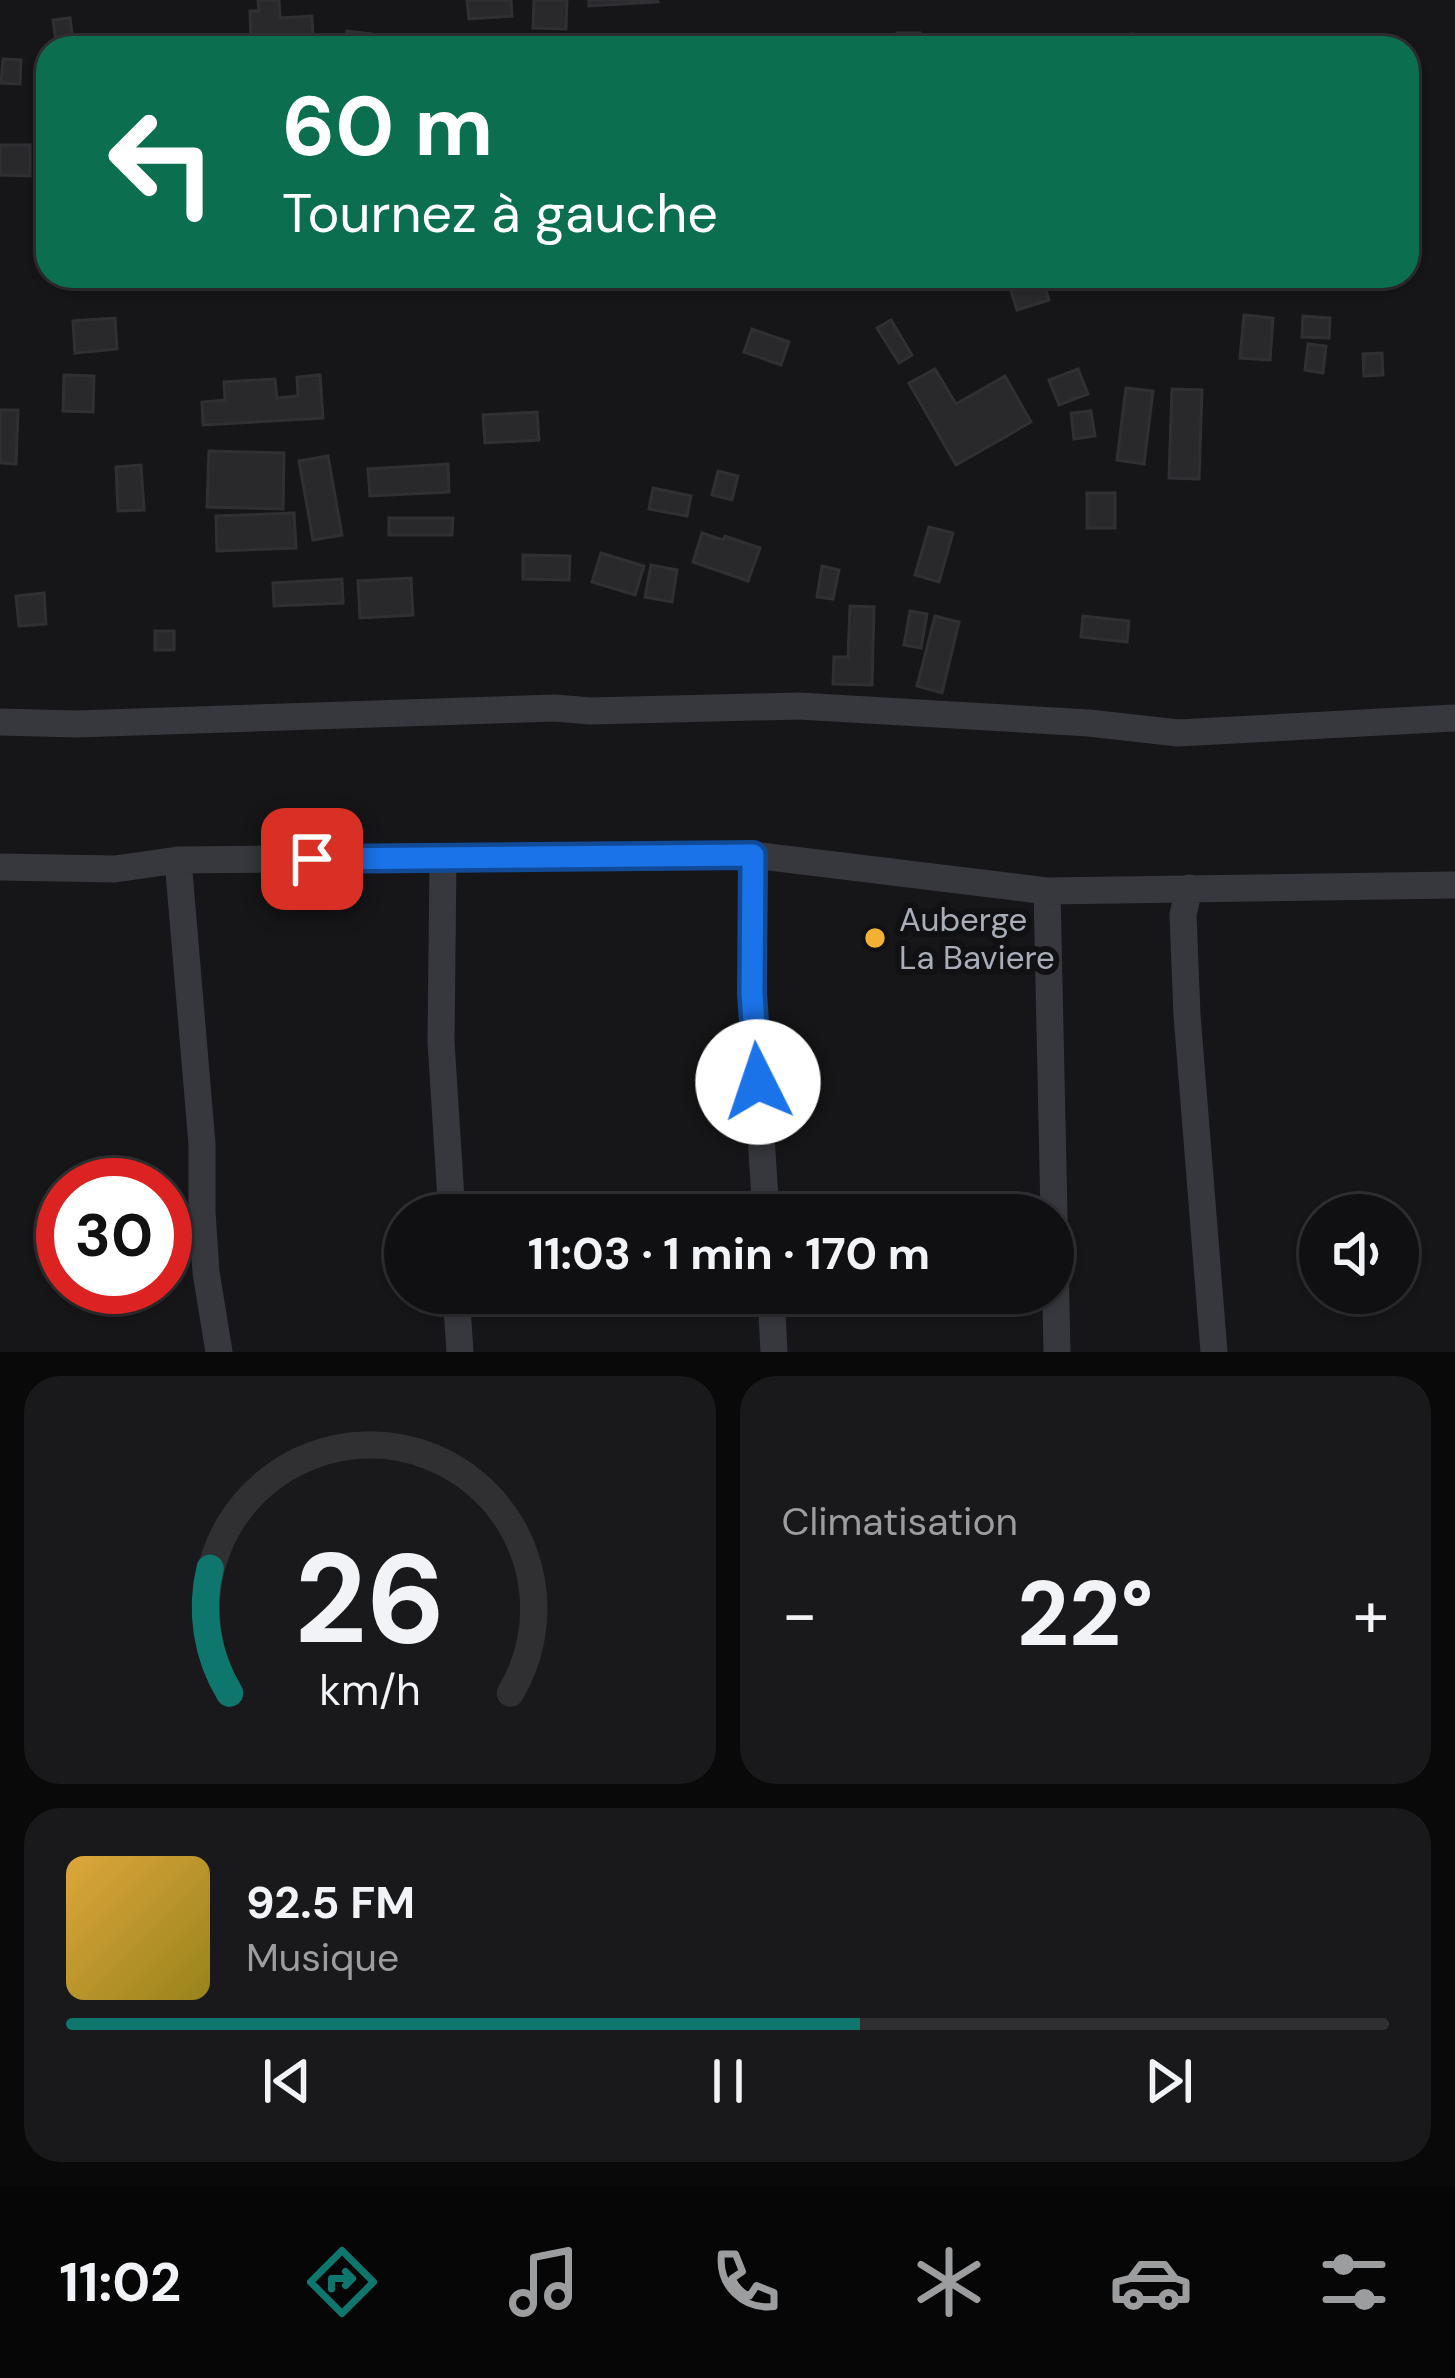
<!DOCTYPE html>
<html lang="fr">
<meta charset="utf-8">
<style>
:root{--surface:#101012;--page:#19191b;--text:#f1f3f6;--muted:#9c9d9f;--line:#303032;--accent:#0f766e}
body{margin:0;font-family:"DM Sans",sans-serif;background:var(--page);color:var(--text);height:100vh;display:flex;flex-direction:column;font-size:45px;white-space:nowrap}
*{box-sizing:border-box;margin:0}
p{font-size:39px;color:var(--muted)}
.icon{flex:none;width:66px;height:66px;fill:none;stroke:currentColor;stroke-width:2;stroke-linecap:round;stroke-linejoin:round}
.map{position:relative;height:1352px;overflow:hidden}
.drawer{display:flex;flex-direction:column;gap:24px;padding:24px;background:#09090a;flex:1}
.drawer>*{flex:none}
.hud{position:absolute;left:36px;top:36px;width:1383px;height:252px;border-radius:36px;box-shadow:0 3px 9px #0004,0 0 0 3px var(--line);background:#0b6e4f;color:#fff;overflow:hidden}
.buttons{position:absolute;left:1299px;top:1194px;display:grid;gap:24px}
.buttons a{display:grid;place-items:center;width:120px;height:120px;border-radius:50%;background:var(--surface);box-shadow:0 3px 9px #0004,0 0 0 3px var(--line);font-size:60px}
.speed{position:absolute;left:36px;top:1158px;display:flex;gap:24px;font-size:60px;font-weight:700;text-align:center}
.speed>*{display:grid;place-content:center;width:156px;height:156px;border-radius:50%;background:var(--surface);box-shadow:0 3px 9px #0004,0 0 0 3px var(--line);line-height:1}
.speed .limit{border:18px solid #d22;background:#fff;color:#111}
.pin{position:absolute;display:grid;place-items:center;width:102px;height:102px;color:#fff;margin:-51px;border-radius:24px;box-shadow:0 6px 18px #0006}
.me{position:absolute;width:132px;margin:-66px;rotate:356deg;stroke-linejoin:round;filter:drop-shadow(0 0 9px #0008)}
.turn{display:flex;align-items:center;gap:42px;height:252px;padding:0 48px;font-size:54px}
.turn .icon{width:156px;height:156px;stroke-width:2.5}
.turn b{display:block;font-size:84px;line-height:102px}
.big{font-size:90px;font-weight:700;line-height:1.1}
.drawer .tile{flex:1;display:flex;flex-direction:column;justify-content:center;gap:18px;min-width:0;padding:0 42px;border-radius:36px;background:var(--page)}
.drawer .dial{align-items:center;gap:0}
.dial svg{height:312px;overflow:visible;fill:none;stroke:var(--line);stroke-width:7;stroke-linecap:round;text-anchor:middle}
.dial text{fill:var(--text);stroke:none}
.song{display:flex;align-items:center;gap:36px}
.cover{width:144px;height:144px;border-radius:18px;background:linear-gradient(135deg,hsl(40 70% 55%),hsl(50 70% 35%))}
.played{height:12px;border-radius:6px;background:linear-gradient(90deg,var(--accent) 60%,var(--line) 60%)}
.keys{display:flex;justify-content:space-around;direction:ltr}
.heat{display:flex;justify-content:space-between;align-items:center;font-size:66px;direction:ltr}
.drawer .tiles{flex:1;display:grid;gap:24px;grid-template-columns:1fr 1fr}
.tile:last-child{grid-column:span 2}
.trip{position:absolute;left:384px;top:1194px;width:690px;height:120px;border-radius:60px;background:var(--surface);box-shadow:0 3px 9px #0004,0 0 0 3px var(--line);font-weight:700;line-height:120px;text-align:center}
.tabs{display:flex;height:192px;justify-content:space-around;align-items:center;background:#060607;color:var(--muted)}
.tabs .icon{width:84px;height:84px}
.tabs .active{color:var(--accent)}
.tabs b{font-size:54px;color:var(--text)}
.map>svg:first-child{display:block}
</style>
<div class="map">
<svg width="1455" height="1352" viewBox="0 0 1455 1352">
<rect width="100%" height="100%" fill="#161618"/>
<path fill="#29292c" stroke="#303034" stroke-width="3" d="M 258,0 L 279,0 L 280,18 L 312,16 L 313,38 L 251,40 L 250,11 L 259,11 Z
M 467,0 L 511,0 L 512,16 L 469,19 Z
M 534,0 L 567,0 L 566,29 L 533,28 Z
M 589,0 L 657,0 L 658,2 L 589,6 Z
M 70,18 L 73,41 L 56,42 L 53,20 Z
M 347,31 L 380,35 L 378,48 L 344,48 Z
M 897,33 L 920,33 L 920,48 L 897,48 Z
M 1133,34 L 1135,48 L 1104,48 L 1102,38 Z
M 3,59 L 21,60 L 20,84 L 1,83 Z
M 0,145 L 30,145 L 30,176 L 0,175 Z
M 1025,276 L 1041,276 L 1049,300 L 1017,310 L 1008,281 Z
M 1244,315 L 1273,318 L 1270,360 L 1240,358 Z
M 1303,316 L 1330,318 L 1329,338 L 1302,337 Z
M 115,318 L 117,349 L 75,353 L 73,321 Z
M 891,320 L 912,355 L 899,363 L 877,328 Z
M 752,329 L 789,342 L 781,365 L 744,352 Z
M 1308,344 L 1326,346 L 1323,373 L 1305,370 Z
M 1382,353 L 1383,375 L 1364,376 L 1363,354 Z
M 935,369 L 956,404 L 1005,376 L 1031,422 L 956,465 L 909,383 Z
M 1078,369 L 1088,394 L 1059,405 L 1049,380 Z
M 64,375 L 94,376 L 93,412 L 63,411 Z
M 320,375 L 323,418 L 203,425 L 202,402 L 225,400 L 224,382 L 275,379 L 277,398 L 298,396 L 297,377 Z
M 1126,388 L 1153,391 L 1144,464 L 1117,460 Z
M 1172,389 L 1202,390 L 1199,479 L 1169,478 Z
M 0,410 L 18,410 L 16,464 L 0,463 Z
M 1091,411 L 1095,436 L 1074,439 L 1071,413 Z
M 537,412 L 539,440 L 485,443 L 483,415 Z
M 209,451 L 284,453 L 283,509 L 207,507 Z
M 328,456 L 342,535 L 313,540 L 299,461 Z
M 448,464 L 449,492 L 370,496 L 368,469 Z
M 141,465 L 144,510 L 118,511 L 116,467 Z
M 718,471 L 738,476 L 732,500 L 712,495 Z
M 653,488 L 691,496 L 687,516 L 649,509 Z
M 1087,493 L 1115,493 L 1115,528 L 1087,528 Z
M 294,513 L 296,548 L 217,551 L 216,516 Z
M 389,518 L 453,518 L 452,535 L 389,535 Z
M 929,527 L 953,533 L 939,582 L 915,575 Z
M 702,533 L 723,540 L 725,536 L 760,548 L 748,581 L 693,562 Z
M 601,553 L 644,566 L 635,595 L 592,582 Z
M 523,555 L 570,556 L 569,580 L 523,579 Z
M 651,565 L 677,570 L 672,602 L 645,597 Z
M 822,566 L 839,570 L 833,599 L 817,597 Z
M 411,578 L 413,615 L 360,618 L 358,581 Z
M 342,579 L 343,603 L 274,606 L 273,583 Z
M 44,593 L 46,624 L 19,626 L 16,596 Z
M 850,606 L 874,607 L 872,685 L 833,684 L 834,657 L 848,657 Z
M 910,611 L 927,614 L 921,648 L 904,645 Z
M 935,616 L 959,622 L 942,693 L 917,686 Z
M 1083,616 L 1129,621 L 1127,642 L 1081,637 Z
M 155,631 L 174,631 L 174,650 L 155,650 Z"/>
<g fill="none" stroke-linecap="round" stroke-linejoin="round">
<path stroke="#37383d" stroke-width="27" d="M 0,722 L 76,724 L 555,708 L 590,711 L 799,706 L 1089,723 L 1178,733 L 1455,718
M 753,855 L 752,993 L 766,1215
M 443,858 L 441,1042 L 452,1215
M 178,860 L 202,1144 L 202,1212 L 206,1272 L 219,1352
M 0,867 L 115,869 L 178,860 L 753,855 L 1047,891 L 1455,885
M 1189,888 L 1183,915 L 1187,1015 L 1214,1352
M 1047,891 L 1057,1352
M 456,1293 L 460,1352
M 771,1293 L 774,1352"/>
</g>
<g fill="none" stroke-linecap="round" stroke-linejoin="round">
<defs>
<path id="route" d="M 312,859 L 753,855 L 752,993 L 758,1082"/>
</defs>
<use href="#route" stroke="#114b97" stroke-width="30"/>
<use href="#route" stroke="#1a73e8" stroke-width="21"/>
</g>
<circle fill="#f2b134" stroke="#111113" stroke-width="4.5" cx="875" cy="938" r="12"/>
<g text-anchor="middle" stroke-width="12" stroke-linejoin="round" paint-order="stroke">
<g font-size="33" fill="#a8adb8" stroke="#111113" text-anchor="start">
<text x="899" y="931">Auberge<tspan x="899" dy="38">La Baviere</tspan></text>
</g>
</g>
</svg>
<div class="buttons">
<a><svg class="icon" aria-label="sound" viewBox="0 0 24 24"><path d="M4 9h4l5-4v14l-5-4H4zM17 9q2 3 0 6"/></svg></a>
</div>
<div class="speed"><div class="limit">30</div></div>
<div class="pin" style="left:312px;top:859px;background:#d93025"><svg class="icon" aria-label="arrive" viewBox="0 0 24 24"><path d="M6 21V4h12l-3 4 3 4H6"/></svg></div>
<svg class="me" style="left:758px;top:1082px" viewBox="-20 -20 40 40"><circle r="19" fill="#fff"/><path d="M0-13L10 11 0 6-10 11z" fill="#1a73e8"/></svg>
<div class="trip">11:03 · 1 min · 170 m</div>
<div class="hud">
<div class="turn"><svg class="icon" aria-label="left" viewBox="0 0 24 24"><path d="M17 20v-9H6M10 6l-5 5 5 5"/></svg><div><b>60 m</b>Tournez à gauche</div></div>
</div>
</div>
<section class="drawer">
<div class="tiles">
<div class="tile dial"><svg viewBox="0 0 100 80">
<path d="M14 69A42 42 0 1 1 86 69"/>
<path d="M14 69A42 42 0 0 1 9 37" stroke="#0f766e"/>
<text x="50" y="56" font-size="32" font-weight="700">26</text>
<text x="50" y="72" font-size="11">km/h</text>
</svg></div>
<div class="tile"><p>Climatisation</p>
<div class="heat"><a>−</a><b class="big">22°</b><a>+</a></div>
</div>
<div class="tile">
<div class="song"><i class="cover"></i><div><b>92.5 FM</b><p>Musique</p></div></div>
<div class="played"></div>
<div class="keys"><svg class="icon" aria-label="previous" viewBox="0 0 24 24"><path d="M18 5L8 12l10 7zM5 5v14"/></svg><svg class="icon" aria-label="pause" viewBox="0 0 24 24"><path d="M8 5v14M16 5v14"/></svg><svg class="icon" aria-label="next" viewBox="0 0 24 24"><path d="M6 5l10 7-10 7zM19 5v14"/></svg></div>
</div>
</div>
</section>
<nav class="tabs">
<b>11:02</b>
<svg class="icon active" aria-label="directions" viewBox="0 0 24 24"><path d="M12 3l9 9-9 9-9-9zM9 14v-3h6M13 9l2 2-2 2"/></svg>
<svg class="icon" aria-label="music" viewBox="0 0 24 24"><path d="M9 18V5l10-2v13"/><circle cx="6" cy="18" r="3"/><circle cx="16" cy="16" r="3"/></svg>
<svg class="icon" aria-label="phone" viewBox="0 0 24 24"><path d="M5 4h4l2 5-3 2q2 4 5 5l2-3 5 2v4C11 20 4 13 5 4z"/></svg>
<svg class="icon" aria-label="climate" viewBox="0 0 24 24"><path d="M12 3v18M4 7l16 10M4 17L20 7"/></svg>
<svg class="icon" aria-label="car" viewBox="0 0 24 24"><path d="M5 17H2v-5l4-1 3-4h7l3 4 3 1v5h-3M9 17h6M6 11h13"/><circle cx="7" cy="17" r="2"/><circle cx="17" cy="17" r="2"/></svg>
<svg class="icon" aria-label="filters" viewBox="0 0 24 24"><path d="M4 7h16M4 17h16"/><circle cx="9" cy="7" r="2"/><circle cx="15" cy="17" r="2"/></svg>
</nav>
